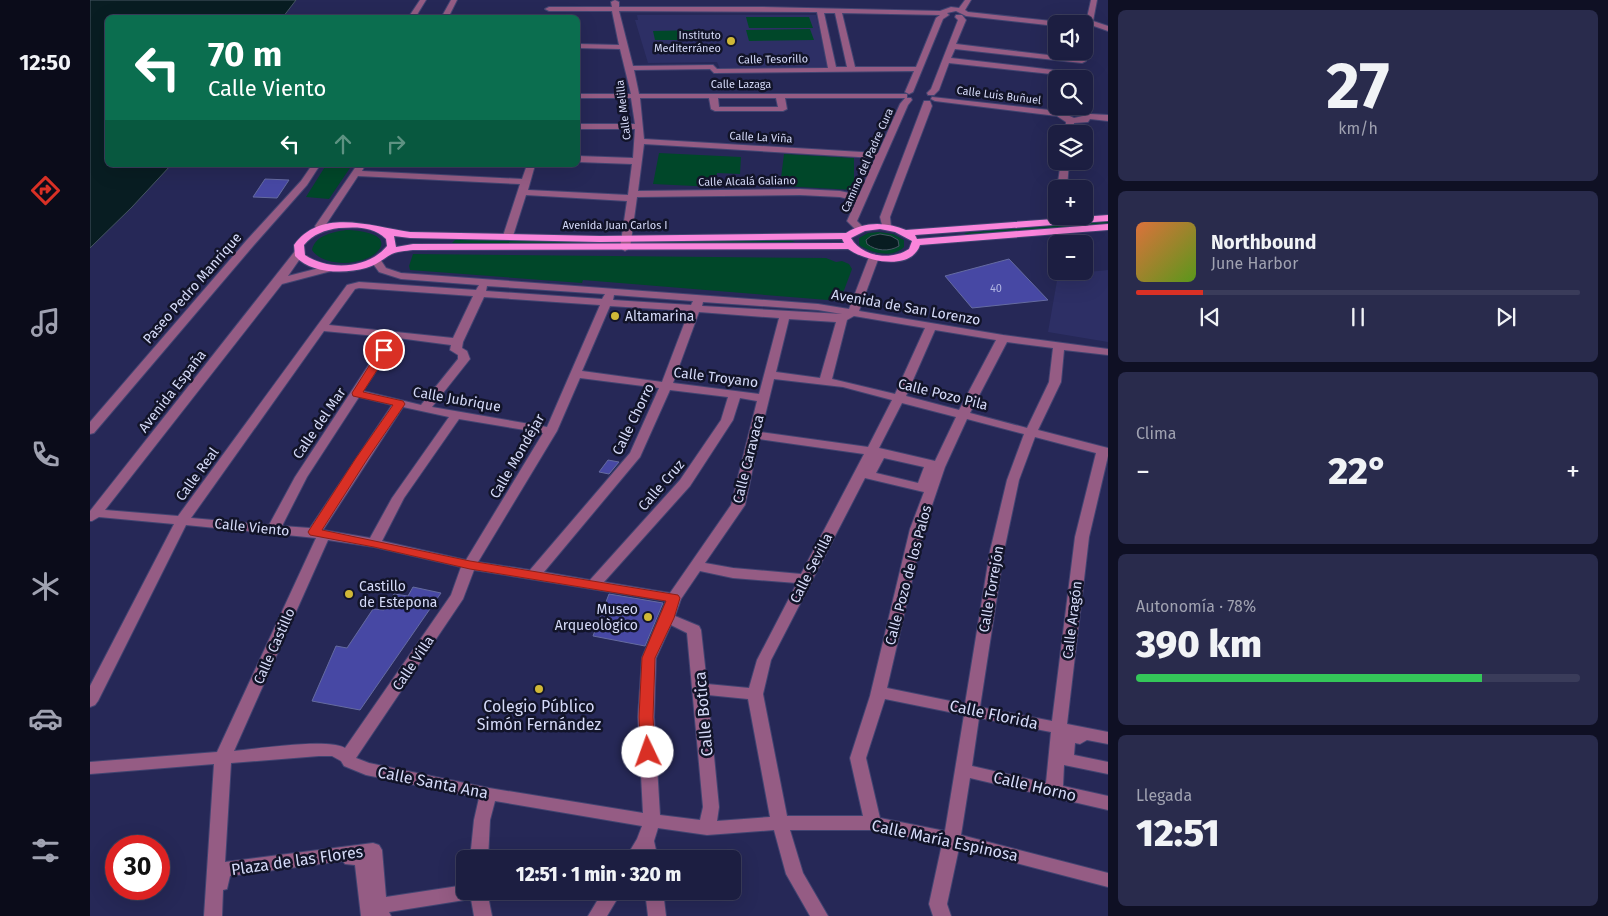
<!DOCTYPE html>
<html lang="es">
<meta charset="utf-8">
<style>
:root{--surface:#1c1e41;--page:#292b4c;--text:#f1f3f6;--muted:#a0a2b1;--line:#3a3c5a;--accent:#d93025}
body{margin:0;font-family:"Fira Sans",sans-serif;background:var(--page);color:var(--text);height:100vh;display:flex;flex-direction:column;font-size:19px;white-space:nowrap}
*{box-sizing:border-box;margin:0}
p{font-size:16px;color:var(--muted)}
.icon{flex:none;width:28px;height:28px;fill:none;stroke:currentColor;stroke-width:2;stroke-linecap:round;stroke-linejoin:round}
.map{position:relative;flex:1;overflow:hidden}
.details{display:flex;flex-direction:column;gap:10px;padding:10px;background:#0f1024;width:500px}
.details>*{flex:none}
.banner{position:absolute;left:15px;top:15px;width:475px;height:152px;border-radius:8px;box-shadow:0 5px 20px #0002,0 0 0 1px var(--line);background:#0b6e4f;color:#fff;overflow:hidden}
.buttons{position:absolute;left:958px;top:15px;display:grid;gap:10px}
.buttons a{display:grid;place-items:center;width:45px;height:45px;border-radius:8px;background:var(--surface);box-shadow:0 5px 20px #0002,0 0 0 1px var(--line);font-size:25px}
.speed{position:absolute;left:15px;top:835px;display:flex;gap:10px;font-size:25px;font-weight:700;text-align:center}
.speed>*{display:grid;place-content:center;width:65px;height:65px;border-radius:50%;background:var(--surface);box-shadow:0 5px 20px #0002,0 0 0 1px var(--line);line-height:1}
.speed .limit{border:8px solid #d22;background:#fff;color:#111}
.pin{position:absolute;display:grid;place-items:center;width:42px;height:42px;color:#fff;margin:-21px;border:2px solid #fff;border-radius:50%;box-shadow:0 1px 5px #0007}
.me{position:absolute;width:55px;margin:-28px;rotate:357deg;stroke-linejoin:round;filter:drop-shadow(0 0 4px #0008)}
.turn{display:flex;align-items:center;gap:18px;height:105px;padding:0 20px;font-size:22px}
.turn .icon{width:65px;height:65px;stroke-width:2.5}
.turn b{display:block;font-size:35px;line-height:42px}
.lanes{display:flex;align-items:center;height:48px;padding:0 20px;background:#0003;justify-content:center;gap:25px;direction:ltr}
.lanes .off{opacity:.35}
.big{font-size:38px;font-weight:800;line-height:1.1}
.details .card{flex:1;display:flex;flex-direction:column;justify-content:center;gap:8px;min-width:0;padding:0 18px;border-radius:8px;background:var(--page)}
.details .dial{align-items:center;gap:0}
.dial b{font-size:65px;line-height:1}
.song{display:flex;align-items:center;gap:15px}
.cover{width:60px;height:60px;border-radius:8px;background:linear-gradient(135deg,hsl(20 70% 55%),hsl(90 70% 35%))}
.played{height:5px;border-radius:2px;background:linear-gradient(90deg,var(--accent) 15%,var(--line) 15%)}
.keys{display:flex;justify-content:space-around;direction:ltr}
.heat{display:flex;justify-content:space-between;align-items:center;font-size:28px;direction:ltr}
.charge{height:8px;border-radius:4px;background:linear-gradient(90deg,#34c759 78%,var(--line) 0)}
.trip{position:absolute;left:366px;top:850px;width:285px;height:50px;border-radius:8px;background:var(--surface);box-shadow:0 5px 20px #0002,0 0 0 1px var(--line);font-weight:800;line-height:50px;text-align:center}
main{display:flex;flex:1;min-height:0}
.dock{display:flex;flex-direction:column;width:90px;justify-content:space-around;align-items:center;background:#0b0c1a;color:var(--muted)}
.dock .icon{width:35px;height:35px}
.dock .current{color:var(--accent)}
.dock b{font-size:22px;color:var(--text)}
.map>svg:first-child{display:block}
</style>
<main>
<nav class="dock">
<b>12:50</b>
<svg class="icon current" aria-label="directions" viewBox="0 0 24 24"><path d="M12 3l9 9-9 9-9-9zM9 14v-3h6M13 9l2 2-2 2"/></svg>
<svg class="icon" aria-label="music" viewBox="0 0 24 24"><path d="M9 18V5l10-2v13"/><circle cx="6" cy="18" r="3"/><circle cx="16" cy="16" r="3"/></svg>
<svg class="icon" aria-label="phone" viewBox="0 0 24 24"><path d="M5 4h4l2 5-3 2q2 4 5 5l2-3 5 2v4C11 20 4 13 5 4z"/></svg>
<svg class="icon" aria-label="climate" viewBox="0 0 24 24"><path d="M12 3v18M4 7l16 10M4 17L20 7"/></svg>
<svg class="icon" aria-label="car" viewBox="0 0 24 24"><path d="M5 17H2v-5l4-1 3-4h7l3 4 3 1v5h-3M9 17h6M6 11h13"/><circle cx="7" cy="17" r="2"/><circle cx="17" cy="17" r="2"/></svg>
<svg class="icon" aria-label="filters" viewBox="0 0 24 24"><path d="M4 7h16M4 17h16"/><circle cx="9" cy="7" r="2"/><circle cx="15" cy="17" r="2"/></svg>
</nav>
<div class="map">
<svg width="1018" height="916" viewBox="0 0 1018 916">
<rect width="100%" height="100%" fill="#262857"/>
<path fill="#2d2f65" d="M 547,15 L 726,15 L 738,68 L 630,69 L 627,62 L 558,63 L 545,20 L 548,20 Z
M 1018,270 L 1018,342 L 958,332 L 968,275 Z"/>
<path fill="#004729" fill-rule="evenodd" d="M 656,17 L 719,17 L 723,28 L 659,28 Z
M 720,29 L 724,40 L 659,41 L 656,30 Z
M 608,30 L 610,40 L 565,40 L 563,31 Z
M 569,153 L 651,157 L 650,174 L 627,173 L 625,187 L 563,184 Z
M 694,154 L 764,158 L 764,190 L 690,186 Z
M 236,165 L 262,165 L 239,199 L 216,197 Z
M 1018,221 L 1018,224 L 878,235 L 874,233 Z
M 256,230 C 265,230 303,233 288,251 C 275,266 234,268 222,250 C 225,235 244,232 256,230 Z
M 789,232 L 803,234 L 814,240 L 814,247 C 802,259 781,253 769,245 L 769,238 L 778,233 ZM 785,235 L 801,236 L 809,246 C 800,252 785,250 777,244 Z
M 365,240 L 492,241 L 502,242 L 495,244 L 362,243 Z
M 700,240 L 705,242 L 544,245 L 545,242 Z
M 323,254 L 736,258 L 746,262 L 752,261 L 759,264 L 762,269 L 750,301 L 493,280 L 492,283 L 320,270 L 319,266 Z"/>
<path fill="#081d22" stroke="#465662" d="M 0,0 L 206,0 L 193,17 L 18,18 L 18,165 L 81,165 L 42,207 L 0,248 Z
M 790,234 L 801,236 L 808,240 L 809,246 C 799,252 786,251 777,244 L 776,240 L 781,236 Z"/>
<path fill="#4748a4" stroke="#656ba1" d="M 175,179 L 199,180 L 187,198 L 163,197 Z
M 919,259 L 958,300 L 882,308 L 855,276 Z
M 518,460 L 529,462 L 519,474 L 509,472 Z
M 323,587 L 351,593 L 270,710 L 222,701 L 246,646 L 257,648 L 283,609 L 294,610 L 304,594 L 318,596 Z
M 519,594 L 573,603 L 555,646 L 503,636 Z"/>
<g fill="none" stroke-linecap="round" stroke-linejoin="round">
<defs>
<path id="minor" d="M 330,0 L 336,0 L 325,18 L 318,18 Z
M 361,0 L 367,0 L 358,18 L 351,18 Z
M 525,0 L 529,2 L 529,7 L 673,7 L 850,11 L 861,7 L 869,8 L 875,0 L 881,0 L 875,10 L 878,12 L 971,22 L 974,24 L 966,24 L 966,26 L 876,16 L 866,11 L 857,13 L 859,15 L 853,19 L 823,92 L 819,94 L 815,92 L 824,71 L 624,73 L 620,69 L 544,70 L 549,94 L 817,94 L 817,98 L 695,98 L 697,109 L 693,111 L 625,111 L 621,109 L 619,98 L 550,98 L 554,139 L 788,153 L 810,104 L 815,98 L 821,98 L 822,100 L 818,105 L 767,221 L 775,229 L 773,231 L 767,231 L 757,221 L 766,201 L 750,197 L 710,195 L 547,197 L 540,248 L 535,251 L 530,248 L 537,201 L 436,195 L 423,236 L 418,239 L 413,236 L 430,184 L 268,176 L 235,226 L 234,231 L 228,231 L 225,226 L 267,165 L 275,165 L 272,171 L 432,179 L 437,165 L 445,165 L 438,190 L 538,195 L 542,164 L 488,162 L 488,156 L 543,158 L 545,129 L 488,129 L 488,124 L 545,124 L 541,98 L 488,98 L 488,94 L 541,94 L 530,49 L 488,48 L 488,44 L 529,45 L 522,11 L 459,11 L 455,9 L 459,7 L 522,7 L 521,2 ZM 529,11 L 727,12 L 738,68 L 627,69 L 623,65 L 543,66 ZM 734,13 L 745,13 L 757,67 L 746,67 ZM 752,13 L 850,15 L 846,18 L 826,67 L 765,67 ZM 628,98 L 686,98 L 688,107 L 629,107 ZM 554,144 L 785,158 L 769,195 L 750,191 L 710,189 L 548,191 Z
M 1001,0 L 1007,0 L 1003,21 L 1018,26 L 1018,31 L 1001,25 L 994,26 L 994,24 L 990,24 L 996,22 Z
M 866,15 L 872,15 L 876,20 L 866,44 L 992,59 L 996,61 L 992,63 L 865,49 L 861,58 L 989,73 L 993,75 L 989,77 L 859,63 L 849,90 L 844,95 L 838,95 L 837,93 L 841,89 L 868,20 L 865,17 Z
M 995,26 L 1002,28 L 998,49 L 994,51 Z
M 842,97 L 968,111 L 984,107 L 1000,114 L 1018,115 L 1018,121 L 1000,119 L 998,122 L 984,123 L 983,134 L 975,134 L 976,122 L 967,116 L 845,101 L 841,99 ZM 981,112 L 993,116 L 984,118 L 975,114 Z
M 834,101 L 840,101 L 842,106 L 800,217 L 801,227 L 796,230 L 793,229 L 790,217 Z
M 971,161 L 979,161 L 977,189 L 967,189 Z
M 222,165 L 230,165 L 217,185 L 164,245 L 4,433 L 0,434 L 0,422 L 156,241 L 211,181 Z
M 209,250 L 214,253 L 198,276 L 241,265 L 246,268 L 245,270 L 192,284 L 15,510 L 88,516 L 257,285 L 269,282 L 386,290 L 389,285 L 311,279 L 289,272 L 281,261 L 286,258 L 290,259 L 296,268 L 311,273 L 728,304 L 759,309 L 779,257 L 784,254 L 789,257 L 769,311 L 913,335 L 1018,349 L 1018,355 L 974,350 L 971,382 L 948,430 L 1018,448 L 1018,456 L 999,537 L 977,724 L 1018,732 L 1018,744 L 997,740 L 990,744 L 985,743 L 984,755 L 1018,762 L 1018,774 L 974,765 L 973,786 L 1018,796 L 1018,810 L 880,778 L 871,835 L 1018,873 L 1018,887 L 869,848 L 857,904 L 861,916 L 843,916 L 839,904 L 852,844 L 783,830 L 700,830 L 713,873 L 738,916 L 720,916 L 696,874 L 684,830 L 617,835 L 568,828 L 564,841 L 568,859 L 535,859 L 547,839 L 552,826 L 405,801 L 400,820 L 398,859 L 380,859 L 384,820 L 389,798 L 276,775 L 254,766 L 251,761 L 242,756 L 229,756 L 141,763 L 135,862 L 283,843 L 289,845 L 292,850 L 296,897 L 375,885 L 375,891 L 397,891 L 402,916 L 384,916 L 381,899 L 299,912 L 301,916 L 271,916 L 265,865 L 255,864 L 253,861 L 140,876 L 137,889 L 133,890 L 132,916 L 114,916 L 124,764 L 0,774 L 0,762 L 127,752 L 226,538 L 96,525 L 8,701 L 5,705 L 0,707 L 0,686 L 84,524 L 9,517 L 2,521 L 0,521 L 0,511 L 205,251 ZM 397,286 L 515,294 L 512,299 L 396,291 ZM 269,288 L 383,296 L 363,338 L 239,325 L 265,289 ZM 524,295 L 603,301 L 601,305 L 523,300 ZM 394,297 L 510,305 L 457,427 L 342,407 L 380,359 L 377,351 L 372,348 L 373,342 ZM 613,302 L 728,310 L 752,314 L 612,306 ZM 520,306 L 599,311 L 572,382 L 492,371 ZM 609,312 L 689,318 L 669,394 L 583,383 ZM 764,316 L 835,328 L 805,394 L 742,379 L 757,320 ZM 699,319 L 746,322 L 730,378 L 686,372 ZM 845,330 L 906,340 L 869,410 L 816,396 ZM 234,331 L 297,337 L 205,477 L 179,525 L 101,518 ZM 308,338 L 361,345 L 360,350 L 368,355 L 368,359 L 331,405 L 273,391 ZM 917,342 L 963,348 L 959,382 L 937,428 L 880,413 ZM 490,378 L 569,388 L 540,453 L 440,570 L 388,562 L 467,431 ZM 684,379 L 753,387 L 802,400 L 778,447 L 671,432 ZM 580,390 L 638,397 L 631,420 L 590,480 L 500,580 L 454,572 L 550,457 ZM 269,397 L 302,405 L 220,528 L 192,526 L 217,477 ZM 650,398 L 667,401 L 641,505 L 580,593 L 514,582 L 600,486 L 643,420 ZM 812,403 L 866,417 L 845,461 L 789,448 ZM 313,407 L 359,417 L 302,498 L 280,538 L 233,530 ZM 369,419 L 453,433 L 376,560 L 292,541 L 314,498 ZM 877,419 L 934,434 L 917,480 L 900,551 L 875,704 L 797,688 L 834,529 L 855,467 ZM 945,437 L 1006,453 L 985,537 L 962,721 L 890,707 L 914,551 L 929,480 ZM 669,439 L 774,454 L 711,574 L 643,568 L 615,563 L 655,505 ZM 794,458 L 834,467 L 828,483 L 786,473 ZM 775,478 L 834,492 L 820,529 L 780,696 L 760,758 L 773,816 L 697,816 L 673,694 L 681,660 ZM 238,540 L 284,547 L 371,567 L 361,595 L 255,748 C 237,738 167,749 144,751 ZM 384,570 L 576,601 L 552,658 L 548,717 L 553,813 L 399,788 L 279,763 L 266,758 L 373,599 ZM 610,571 L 643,578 L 707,583 L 667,660 L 659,688 L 617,684 L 611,630 L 609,626 L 585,616 L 591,599 ZM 581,625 L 597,633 L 613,807 L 610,820 L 570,815 L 564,717 L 566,658 ZM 618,695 L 658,699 L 680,817 L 627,821 L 629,807 ZM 795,699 L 874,715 L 855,831 L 790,818 L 776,758 ZM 889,718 L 961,732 L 956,783 L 882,766 Z
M 513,891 L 532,891 L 517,916 L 498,916 Z
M 555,891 L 573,891 L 576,916 L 558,916 Z"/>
<path id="major" d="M 1018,215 L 1018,221 L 825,235 L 827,239 L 1018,224 L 1018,230 L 830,245 C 821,272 775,261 758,249 L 323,250 C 316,251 306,251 300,255 C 292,260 286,265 276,268 C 255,274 221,274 205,256 L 204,245 C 231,207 283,227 320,232 L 510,236 L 756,233 C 774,221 797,222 816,230 ZM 249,228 C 266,227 283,226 296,239 L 297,246 C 278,269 239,271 215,255 L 214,245 C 223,234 235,230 249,228 ZM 790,229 L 805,232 L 822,241 L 819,249 C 801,261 772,257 761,238 L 775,231 ZM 304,236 L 320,238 L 510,242 L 752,239 L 754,243 L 323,244 L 306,247 Z"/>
</defs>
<use href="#minor" stroke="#424471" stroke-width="2"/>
<use href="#major" stroke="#424471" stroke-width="2"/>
<use href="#minor" fill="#955c84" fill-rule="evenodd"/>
<use href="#major" fill="#fa85db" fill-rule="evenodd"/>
</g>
<path fill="#d93025" stroke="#8d1f18" d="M 291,347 L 298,347 L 300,350 L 273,392 L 313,401 L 315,404 L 278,458 L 232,530 L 380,561 L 588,595 L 590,598 L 584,618 L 565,658 L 563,717 L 565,752 L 563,756 L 558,757 L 553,756 L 551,752 L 549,717 L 552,658 L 576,601 L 380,569 L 284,547 L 220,535 L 218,532 L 266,458 L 303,405 L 263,396 L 262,393 Z"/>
<g fill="#d0b837" stroke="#121429" stroke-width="2">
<circle cx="641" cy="41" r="5"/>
<circle cx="525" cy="316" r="5"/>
<circle cx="259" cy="594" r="5"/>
<circle cx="558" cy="617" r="5"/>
<circle cx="449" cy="689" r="5"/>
</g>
<g text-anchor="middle" stroke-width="5" stroke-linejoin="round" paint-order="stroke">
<g font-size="11" fill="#d5daf8" stroke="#121429" text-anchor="end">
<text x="631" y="39">Instituto<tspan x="631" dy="13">Mediterráneo</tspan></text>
</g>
<g font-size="11" fill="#d5daf8" stroke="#121429">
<text transform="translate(683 59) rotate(-1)" y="4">Calle Tesorillo</text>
<text x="651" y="88">Calle Lazaga</text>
<text transform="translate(909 95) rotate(7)" y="4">Calle Luis Buñuel</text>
<text transform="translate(533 110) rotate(-97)" y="4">Calle Melilla</text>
<text transform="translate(671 137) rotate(3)" y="4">Calle La Viña</text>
<text transform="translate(777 160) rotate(-66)" y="4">Camino del Padre Cura</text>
<text transform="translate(657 181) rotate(-1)" y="4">Calle Alcalá Galiano</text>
<text x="525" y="229">Avenida Juan Carlos I</text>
</g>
<g font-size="11" fill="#b2b6e3">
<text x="906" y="292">40</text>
</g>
<g font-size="14" fill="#d5daf8" stroke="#121429">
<text transform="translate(102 288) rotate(-49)" y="5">Paseo Pedro Manrique</text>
<text transform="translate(816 307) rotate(10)" y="5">Avenida de San Lorenzo</text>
<text transform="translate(626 377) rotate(7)" y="5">Calle Troyano</text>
<text transform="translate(82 391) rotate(-52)" y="5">Avenida España</text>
<text transform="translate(853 394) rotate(14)" y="5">Calle Pozo Pila</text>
<text transform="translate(367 399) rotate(10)" y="5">Calle Jubrique</text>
<text transform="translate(543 419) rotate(-64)" y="5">Calle Chorro</text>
<text transform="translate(229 423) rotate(-56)" y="5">Calle del Mar</text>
<text transform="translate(427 456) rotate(-60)" y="5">Calle Mondéjar</text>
<text transform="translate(658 459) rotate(-76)" y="5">Calle Caravaca</text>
<text transform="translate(107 474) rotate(-54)" y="5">Calle Real</text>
<text transform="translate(571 485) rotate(-49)" y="5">Calle Cruz</text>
<text transform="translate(162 527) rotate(6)" y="5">Calle Viento</text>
<text transform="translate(721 568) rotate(-63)" y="5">Calle Sevilla</text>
<text transform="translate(818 575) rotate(-75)" y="5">Calle Pozo de los Palos</text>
<text transform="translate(901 589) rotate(-80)" y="5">Calle Torrejón</text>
<text transform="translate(982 620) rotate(-83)" y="5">Calle Aragón</text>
<text transform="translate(184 646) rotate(-66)" y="5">Calle Castillo</text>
<text transform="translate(323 663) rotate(-56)" y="5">Calle Villa</text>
</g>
<g font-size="14" fill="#d5daf8" stroke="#121429" text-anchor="start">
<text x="535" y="321">Altamarina</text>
<text x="269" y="591">Castillo<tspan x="269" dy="16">de Estepona</tspan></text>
<text x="548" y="614" text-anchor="end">Museo<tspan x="548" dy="16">Arqueològico</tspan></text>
</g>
<g font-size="16" fill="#d5daf8" stroke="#121429">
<text x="449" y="712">Colegio Público<tspan x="449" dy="18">Simón Fernández</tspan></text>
</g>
<g font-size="16" fill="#d5daf8" stroke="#121429">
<text transform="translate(613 714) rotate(-95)" y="6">Calle Botica</text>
<text transform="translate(904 714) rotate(12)" y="6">Calle Florida</text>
<text transform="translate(343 782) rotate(11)" y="6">Calle Santa Ana</text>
<text transform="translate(945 786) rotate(13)" y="6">Calle Horno</text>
<text transform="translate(855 840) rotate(12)" y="6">Calle María Espinosa</text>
<text transform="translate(207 860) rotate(-8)" y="6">Plaza de las Flores</text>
</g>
</g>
</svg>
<div class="buttons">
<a><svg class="icon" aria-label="sound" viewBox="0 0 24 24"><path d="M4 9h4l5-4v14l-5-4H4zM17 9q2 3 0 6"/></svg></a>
<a><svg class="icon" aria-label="search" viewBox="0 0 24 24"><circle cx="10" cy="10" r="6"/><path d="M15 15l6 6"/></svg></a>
<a><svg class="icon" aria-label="layers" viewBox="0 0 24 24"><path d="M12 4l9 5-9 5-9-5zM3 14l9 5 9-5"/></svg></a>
<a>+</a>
<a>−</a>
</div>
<div class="speed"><div class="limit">30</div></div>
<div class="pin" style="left:294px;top:350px;background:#d93025"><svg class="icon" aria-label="arrive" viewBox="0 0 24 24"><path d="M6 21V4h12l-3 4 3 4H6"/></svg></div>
<svg class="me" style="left:558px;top:752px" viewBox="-20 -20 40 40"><circle r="19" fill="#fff"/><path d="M0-13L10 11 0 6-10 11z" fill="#d93025"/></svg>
<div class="trip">12:51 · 1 min · 320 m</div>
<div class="banner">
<div class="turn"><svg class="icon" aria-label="left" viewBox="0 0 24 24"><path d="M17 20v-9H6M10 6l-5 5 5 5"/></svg><div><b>70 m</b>Calle Viento</div></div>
<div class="lanes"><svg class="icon" aria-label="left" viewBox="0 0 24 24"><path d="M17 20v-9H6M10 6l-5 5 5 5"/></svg><svg class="icon off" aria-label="ahead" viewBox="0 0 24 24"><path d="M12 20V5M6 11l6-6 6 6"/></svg><svg class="icon off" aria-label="right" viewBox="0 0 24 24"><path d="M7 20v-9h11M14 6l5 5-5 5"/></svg></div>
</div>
</div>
<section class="details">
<div class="card dial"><b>27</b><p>km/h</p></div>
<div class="card">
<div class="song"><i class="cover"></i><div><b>Northbound</b><p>June Harbor</p></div></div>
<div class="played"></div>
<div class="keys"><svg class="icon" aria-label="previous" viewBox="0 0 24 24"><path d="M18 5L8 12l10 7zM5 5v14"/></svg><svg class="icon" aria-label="pause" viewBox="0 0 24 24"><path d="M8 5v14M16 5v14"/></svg><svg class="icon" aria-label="next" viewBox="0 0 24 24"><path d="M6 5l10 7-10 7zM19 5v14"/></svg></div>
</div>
<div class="card"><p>Clima</p>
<div class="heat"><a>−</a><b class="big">22°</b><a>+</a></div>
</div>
<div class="card"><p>Autonomía · 78%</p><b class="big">390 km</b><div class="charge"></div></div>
<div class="card"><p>Llegada</p><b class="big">12:51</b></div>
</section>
</main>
